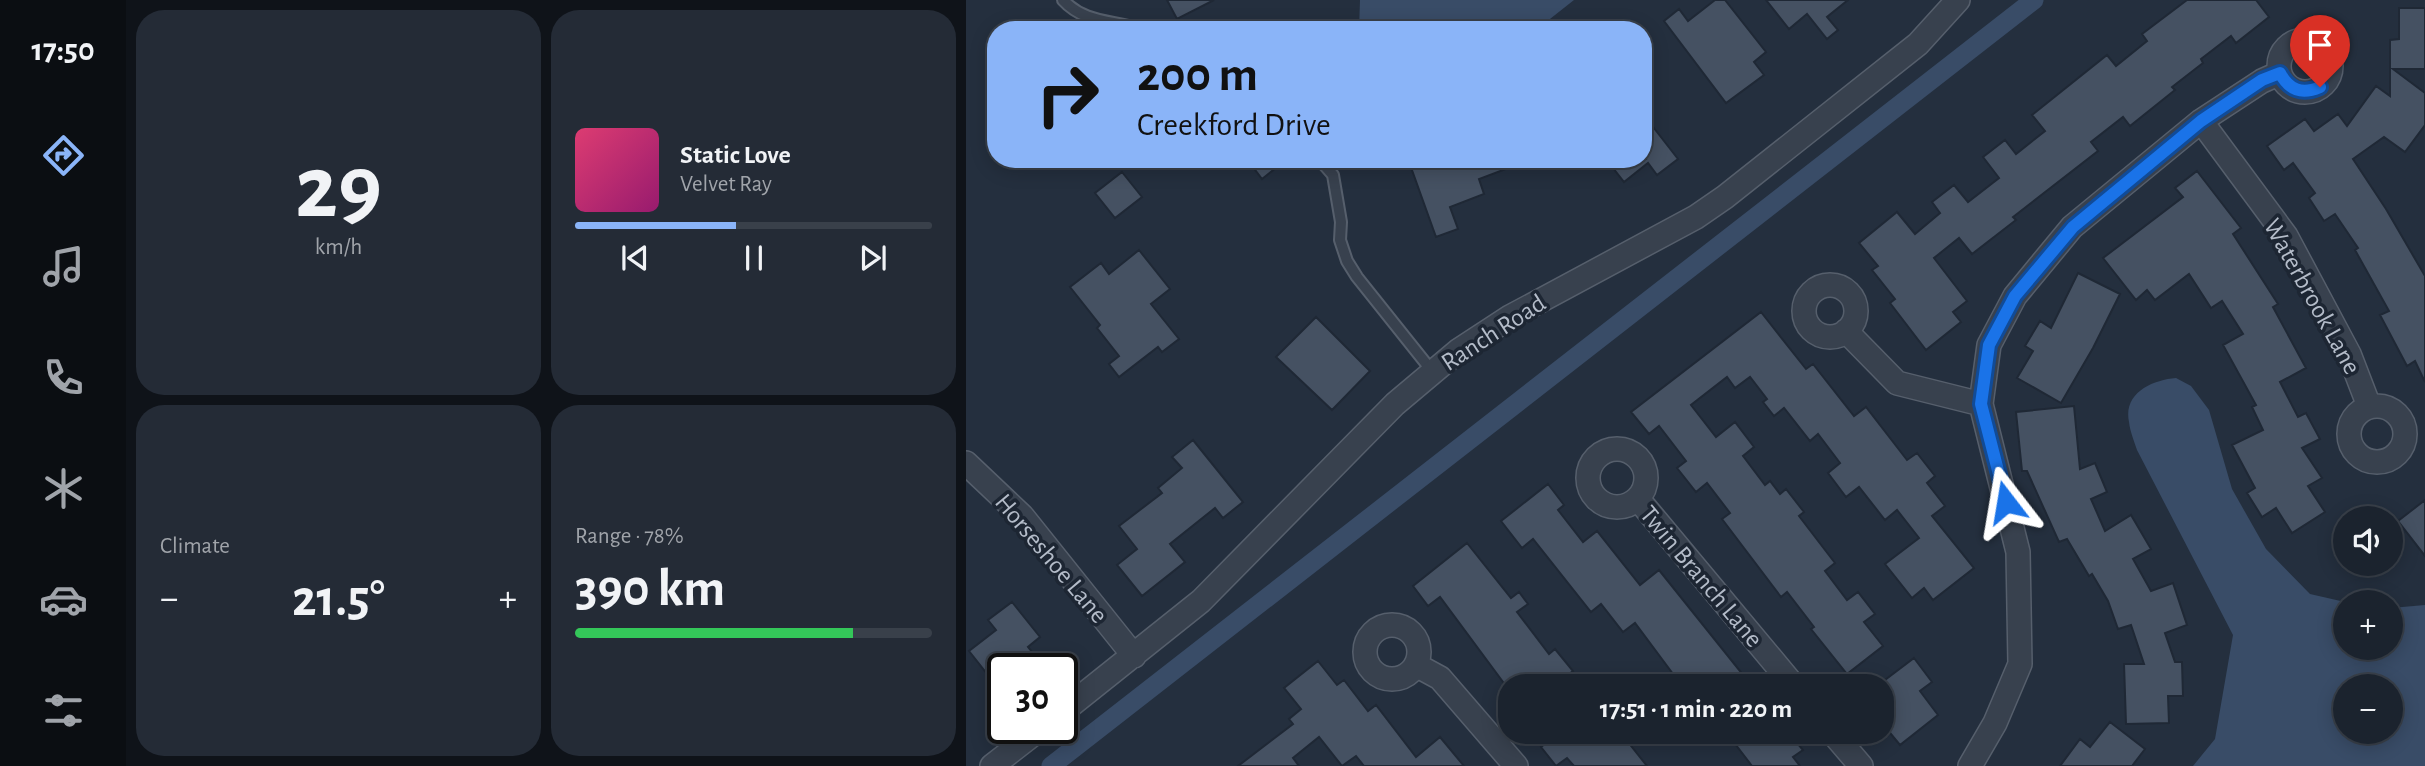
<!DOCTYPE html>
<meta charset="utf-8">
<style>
:root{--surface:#1b232e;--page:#242b36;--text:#f1f3f6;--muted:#a0a4aa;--line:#39404a;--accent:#8ab4f8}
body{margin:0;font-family:"Alegreya Sans",sans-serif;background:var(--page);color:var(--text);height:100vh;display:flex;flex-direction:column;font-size:26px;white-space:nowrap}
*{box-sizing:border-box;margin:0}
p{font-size:23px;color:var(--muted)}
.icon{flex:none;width:38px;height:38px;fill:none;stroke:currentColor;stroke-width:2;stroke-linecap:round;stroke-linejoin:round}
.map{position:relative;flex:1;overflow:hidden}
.panel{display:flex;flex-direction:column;gap:10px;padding:10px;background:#0f1319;width:840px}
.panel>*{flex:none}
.guide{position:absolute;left:21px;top:21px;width:665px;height:147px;border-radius:28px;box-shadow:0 4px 18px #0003,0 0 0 2px var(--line);background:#8ab4f8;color:#111;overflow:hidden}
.tools{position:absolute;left:1367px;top:506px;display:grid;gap:14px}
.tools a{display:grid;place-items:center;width:70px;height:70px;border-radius:50%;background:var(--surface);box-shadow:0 4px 18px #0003,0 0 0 2px var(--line);font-size:35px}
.speed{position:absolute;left:21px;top:653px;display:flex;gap:14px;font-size:35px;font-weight:700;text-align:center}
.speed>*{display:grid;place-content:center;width:91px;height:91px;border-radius:50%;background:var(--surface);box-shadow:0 4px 18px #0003,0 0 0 2px var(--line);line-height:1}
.speed .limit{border:4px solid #111;border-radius:10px;background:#fff;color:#111}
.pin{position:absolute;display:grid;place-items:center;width:60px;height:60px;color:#fff;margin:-72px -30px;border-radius:50% 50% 50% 0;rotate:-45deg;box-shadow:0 0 7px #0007}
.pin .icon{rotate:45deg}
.me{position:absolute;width:77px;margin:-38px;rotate:346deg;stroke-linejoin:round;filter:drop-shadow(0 0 5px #0008)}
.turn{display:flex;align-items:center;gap:24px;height:147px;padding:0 35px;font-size:32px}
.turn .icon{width:91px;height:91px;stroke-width:2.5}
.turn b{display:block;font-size:49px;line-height:60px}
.big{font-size:52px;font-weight:600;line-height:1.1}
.panel .widget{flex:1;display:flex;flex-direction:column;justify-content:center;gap:10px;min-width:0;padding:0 24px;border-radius:28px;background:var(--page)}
.panel .dial{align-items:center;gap:0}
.dial b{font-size:91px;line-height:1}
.song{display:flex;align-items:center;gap:21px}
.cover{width:84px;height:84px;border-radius:10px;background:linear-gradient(135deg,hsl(340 70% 55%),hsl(320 70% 35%))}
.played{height:7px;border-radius:4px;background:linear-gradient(90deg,var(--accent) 45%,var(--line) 45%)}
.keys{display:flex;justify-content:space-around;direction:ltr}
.heat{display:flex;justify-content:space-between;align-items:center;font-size:38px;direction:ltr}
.charge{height:10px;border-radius:5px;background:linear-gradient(90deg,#34c759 78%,var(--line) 0)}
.panel .tiles{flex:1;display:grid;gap:10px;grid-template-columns:repeat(2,1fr)}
.trip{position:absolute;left:532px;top:674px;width:396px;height:70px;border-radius:28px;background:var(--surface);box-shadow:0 4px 18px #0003,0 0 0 2px var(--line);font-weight:600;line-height:70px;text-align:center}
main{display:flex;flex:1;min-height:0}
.tab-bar{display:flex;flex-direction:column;width:126px;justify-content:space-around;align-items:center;background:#0b0e12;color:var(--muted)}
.tab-bar .icon{width:49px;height:49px}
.tab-bar .active{color:var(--accent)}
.tab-bar b{font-size:32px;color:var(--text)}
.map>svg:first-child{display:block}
</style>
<main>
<nav class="tab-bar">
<b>17:50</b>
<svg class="icon active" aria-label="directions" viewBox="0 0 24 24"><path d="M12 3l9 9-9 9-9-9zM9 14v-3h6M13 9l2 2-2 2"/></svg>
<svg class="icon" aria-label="music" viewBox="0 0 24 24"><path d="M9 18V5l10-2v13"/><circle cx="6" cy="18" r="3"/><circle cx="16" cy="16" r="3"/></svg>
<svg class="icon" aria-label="phone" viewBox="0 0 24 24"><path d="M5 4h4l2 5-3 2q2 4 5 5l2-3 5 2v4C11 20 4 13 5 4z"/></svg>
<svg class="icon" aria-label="climate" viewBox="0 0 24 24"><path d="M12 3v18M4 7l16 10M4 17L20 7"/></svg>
<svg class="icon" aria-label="car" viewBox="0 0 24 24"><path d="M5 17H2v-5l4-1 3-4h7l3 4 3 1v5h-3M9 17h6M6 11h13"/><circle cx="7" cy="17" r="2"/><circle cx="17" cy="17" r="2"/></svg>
<svg class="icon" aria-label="filters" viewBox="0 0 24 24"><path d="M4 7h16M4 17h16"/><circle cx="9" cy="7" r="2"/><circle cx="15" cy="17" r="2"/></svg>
</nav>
<section class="panel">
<div class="tiles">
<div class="widget dial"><b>29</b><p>km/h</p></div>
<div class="widget">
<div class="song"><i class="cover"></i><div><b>Static Love</b><p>Velvet Ray</p></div></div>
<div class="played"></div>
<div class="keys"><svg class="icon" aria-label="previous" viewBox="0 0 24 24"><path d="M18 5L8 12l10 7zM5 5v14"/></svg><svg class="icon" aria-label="pause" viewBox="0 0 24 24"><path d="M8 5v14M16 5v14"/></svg><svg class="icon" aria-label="next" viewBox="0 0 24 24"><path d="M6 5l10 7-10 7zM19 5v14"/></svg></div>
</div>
<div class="widget"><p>Climate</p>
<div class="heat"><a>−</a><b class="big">21.5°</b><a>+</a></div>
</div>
<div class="widget"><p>Range · 78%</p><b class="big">390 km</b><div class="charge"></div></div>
</div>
</section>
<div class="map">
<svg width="1459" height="766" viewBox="0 0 1459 766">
<rect width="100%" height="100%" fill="#242f3e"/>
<path fill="#394c67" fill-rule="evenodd" d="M 394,0 L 608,0 L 570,30 L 393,30 Z
M 1210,378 L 1225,386 L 1243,410 L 1266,489 L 1300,549 L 1344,594 L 1379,602 L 1379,648 L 1424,648 L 1425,608 L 1459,605 L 1459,766 L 1227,766 L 1249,739 L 1267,635 L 1171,450 C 1168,441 1164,431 1163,422 C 1157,393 1186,380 1210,378 ZM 1379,686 L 1424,686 L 1424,732 L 1379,732 Z"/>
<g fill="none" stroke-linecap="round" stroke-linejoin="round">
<path stroke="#394c67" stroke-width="19" d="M 85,766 L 1068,0"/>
</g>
<path fill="#455162" stroke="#1f2835" stroke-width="2" d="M 201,0 L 248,0 L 211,19 Z
M 749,0 L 759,0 L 800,52 L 788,62 L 798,75 L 760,103 L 698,21 L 713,9 L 722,21 Z
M 800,0 L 882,0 L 861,17 L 872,30 L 861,39 L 841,14 L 823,29 Z
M 1221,0 L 1290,0 L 1303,17 L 1270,43 L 1265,36 L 1235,59 L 1237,63 L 1206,87 L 1209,90 L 1164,126 L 1157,117 L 1125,142 L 1132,151 L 1047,217 L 1050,220 L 1006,254 L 993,238 L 968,258 L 1001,301 L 987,312 L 995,322 L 960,350 L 924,303 L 929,299 L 906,270 L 912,266 L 893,243 L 931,212 L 949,234 L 974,213 L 966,202 L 988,185 L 1002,202 L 1033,178 L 1017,157 L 1039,140 L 1050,154 L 1079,131 L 1066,115 L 1141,55 L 1150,66 L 1181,41 L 1176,34 Z
M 1433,8 L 1459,8 L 1459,69 L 1427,69 L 1459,93 L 1459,125 L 1439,152 L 1418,137 L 1387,159 L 1420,209 L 1459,276 L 1459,382 L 1449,361 L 1441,366 L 1414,315 L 1423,311 L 1389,250 L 1392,248 L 1369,214 L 1358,221 L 1343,198 L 1349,193 L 1327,163 L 1318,170 L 1301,146 L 1339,119 L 1348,131 L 1372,114 L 1381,126 L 1410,86 L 1424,96 L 1424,40 L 1433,39 Z
M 677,114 L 712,159 L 691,175 L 682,163 L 658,182 L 640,159 L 679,159 L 677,157 Z
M 281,159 L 321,159 L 296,179 Z
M 442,159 L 561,159 L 561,161 L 513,179 L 518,194 L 484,207 L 492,229 L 470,237 Z
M 1231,171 L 1275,228 L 1267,234 L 1312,304 L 1307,307 L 1340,368 L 1314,382 L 1332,417 L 1340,413 L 1354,439 L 1336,448 L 1356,478 L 1342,486 L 1359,512 L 1326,533 L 1310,508 L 1296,517 L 1281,493 L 1289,488 L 1266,445 L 1297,430 L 1286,407 L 1290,405 L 1257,345 L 1277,334 L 1256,301 L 1245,308 L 1223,274 L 1189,300 L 1181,290 L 1170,300 L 1137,258 L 1217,197 L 1209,188 Z
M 156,172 L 176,197 L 149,218 L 129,193 Z
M 173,250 L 204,289 L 185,304 L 213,339 L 196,352 L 192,347 L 153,377 L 143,364 L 153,356 L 131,328 L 134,325 L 104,287 L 135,263 L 143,274 Z
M 1112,273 L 1154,294 L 1127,348 L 1095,403 L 1051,378 L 1067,351 L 1059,346 L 1074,321 L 1085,328 Z
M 795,312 L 840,369 L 847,364 L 888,416 L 900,407 L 941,460 L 951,453 L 969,476 L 961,483 L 979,506 L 966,516 L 1008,568 L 967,600 L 958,588 L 946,598 L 919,564 L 953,538 L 931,510 L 919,520 L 893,487 L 880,497 L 862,473 L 874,463 L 852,434 L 844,441 L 818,408 L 808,416 L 797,402 L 801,399 L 784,377 L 769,388 L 761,377 L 725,405 L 750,437 L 769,422 L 788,447 L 777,456 L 799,485 L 804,481 L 814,494 L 820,489 L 838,512 L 833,516 L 869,563 L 859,571 L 881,600 L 892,592 L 909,614 L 898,622 L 917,646 L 881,674 L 845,629 L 848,627 L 821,592 L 815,597 L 756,519 L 764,513 L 741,483 L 730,492 L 711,468 L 720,461 L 693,426 L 683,434 L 665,412 Z
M 350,317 L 404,371 L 366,410 L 310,357 Z
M 1108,406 L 1114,469 L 1129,463 L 1141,492 L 1125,499 L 1139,531 L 1165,515 L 1185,549 L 1167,559 L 1185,591 L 1207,583 L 1221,625 L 1199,633 L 1209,662 L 1216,662 L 1217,696 L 1202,696 L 1203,723 L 1160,724 L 1158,664 L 1178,664 L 1165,625 L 1152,629 L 1142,601 L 1126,574 L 1123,576 L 1101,539 L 1093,542 L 1061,471 L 1056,471 L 1050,412 Z
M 227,440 L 277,502 L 257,518 L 249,508 L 204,544 L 219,562 L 176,596 L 151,565 L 171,549 L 153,526 L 196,493 L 192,488 L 216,468 L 206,457 Z
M 582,484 L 598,505 L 592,510 L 617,542 L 631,531 L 674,585 L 693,570 L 786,686 L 716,686 L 669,623 L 657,632 L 635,604 L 625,612 L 567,539 L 556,548 L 535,521 Z
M 1459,500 L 1459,556 L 1432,521 Z
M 501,543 L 545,598 L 553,592 L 562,604 L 551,612 L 583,654 L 589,649 L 607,671 L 587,686 L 540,686 L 474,597 L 462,606 L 447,586 Z
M 46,602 L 74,637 L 62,647 L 79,668 L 37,668 L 37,694 L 3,651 L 30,630 L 22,620 Z
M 948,658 L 966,682 L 954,691 L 972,715 L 934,745 L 915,722 L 915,683 Z
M 352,661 L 371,685 L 378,680 L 402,711 L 410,705 L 450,757 L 474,737 L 498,766 L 398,766 L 390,756 L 376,766 L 353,737 L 327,758 L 333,766 L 272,766 L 327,724 L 323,719 L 335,709 L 318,688 Z
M 1144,722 L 1179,749 L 1166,766 L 1094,766 L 1114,739 L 1124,747 Z
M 594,732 L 654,732 L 681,766 L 608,766 L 601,758 L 590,766 L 575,747 Z
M 760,732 L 822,732 L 837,750 L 827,757 L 834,766 L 786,766 Z"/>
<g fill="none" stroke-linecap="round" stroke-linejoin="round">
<defs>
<path id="lane" d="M 97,0 C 119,24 148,20 176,30
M 353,159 L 367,175 L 375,222 L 374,240 L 381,261 L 391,277 L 466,371"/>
<path id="street" d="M1313 66a26 26 0 1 1 52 0a26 26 0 1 1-52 0Z
M 1235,121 L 1320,236 L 1383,354 L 1403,406
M838 311a26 26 0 1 1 52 0a26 26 0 1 1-52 0Z
M 880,331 L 931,383 L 1015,404
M1383 434a28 28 0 1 1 56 0a28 28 0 1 1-56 0Z
M622 478a29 29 0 1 1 58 0a29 29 0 1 1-58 0Z
M 0,463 L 56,516 L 168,656
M 672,499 L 828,686
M399 652a27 27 0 1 1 54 0a27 27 0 1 1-54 0Z
M 450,665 L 474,678 L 550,766
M 96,712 L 235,601 L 429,404 L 492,351 L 544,317 L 730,217 L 759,197 L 952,44 L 992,0
M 866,732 L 895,766
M 26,766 L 75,728
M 1004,766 L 1029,723 L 1054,664 L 1052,552 L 1015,404 L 1023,345 L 1049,296 L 1106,227 L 1235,121 L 1296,81 L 1314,73"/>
</defs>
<use href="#lane" stroke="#565f6c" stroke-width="14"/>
<use href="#street" stroke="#565f6c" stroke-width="26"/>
<use href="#lane" stroke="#38414e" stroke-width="10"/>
<use href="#street" stroke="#38414e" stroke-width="23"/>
</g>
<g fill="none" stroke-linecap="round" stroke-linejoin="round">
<defs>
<path id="route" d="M 1040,502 L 1015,404 L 1023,345 L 1049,296 L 1107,227 L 1235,121 L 1296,80 L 1314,73 C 1323,90 1336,95 1354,87"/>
</defs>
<use href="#route" stroke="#114b97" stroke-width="18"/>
<use href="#route" stroke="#1a73e8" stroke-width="12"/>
</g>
<g text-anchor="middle" stroke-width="7" stroke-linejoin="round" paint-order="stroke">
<g font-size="26" fill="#b4bcc9" stroke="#1d2633">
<text transform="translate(1347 296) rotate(61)" y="9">Waterbrook Lane</text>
<text transform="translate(527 332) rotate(-33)" y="9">Ranch Road</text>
<text transform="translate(86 558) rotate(50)" y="9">Horseshoe Lane</text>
<text transform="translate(736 576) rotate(50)" y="9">Twin Branch Lane</text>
</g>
</g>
</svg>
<div class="tools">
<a><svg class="icon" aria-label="sound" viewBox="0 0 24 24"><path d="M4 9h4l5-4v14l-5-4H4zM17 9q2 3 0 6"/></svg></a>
<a>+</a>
<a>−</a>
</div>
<div class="speed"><div class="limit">30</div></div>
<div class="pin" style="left:1354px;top:87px;background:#d93025"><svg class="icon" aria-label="arrive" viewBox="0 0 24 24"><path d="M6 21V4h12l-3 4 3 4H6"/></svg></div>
<svg class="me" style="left:1040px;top:502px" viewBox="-20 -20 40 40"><path d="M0-17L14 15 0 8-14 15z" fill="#1a73e8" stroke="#fff" stroke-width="4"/></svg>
<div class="trip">17:51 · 1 min · 220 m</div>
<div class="guide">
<div class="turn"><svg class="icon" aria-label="right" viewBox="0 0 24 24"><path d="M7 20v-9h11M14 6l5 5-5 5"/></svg><div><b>200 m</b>Creekford Drive</div></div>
</div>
</div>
</main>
